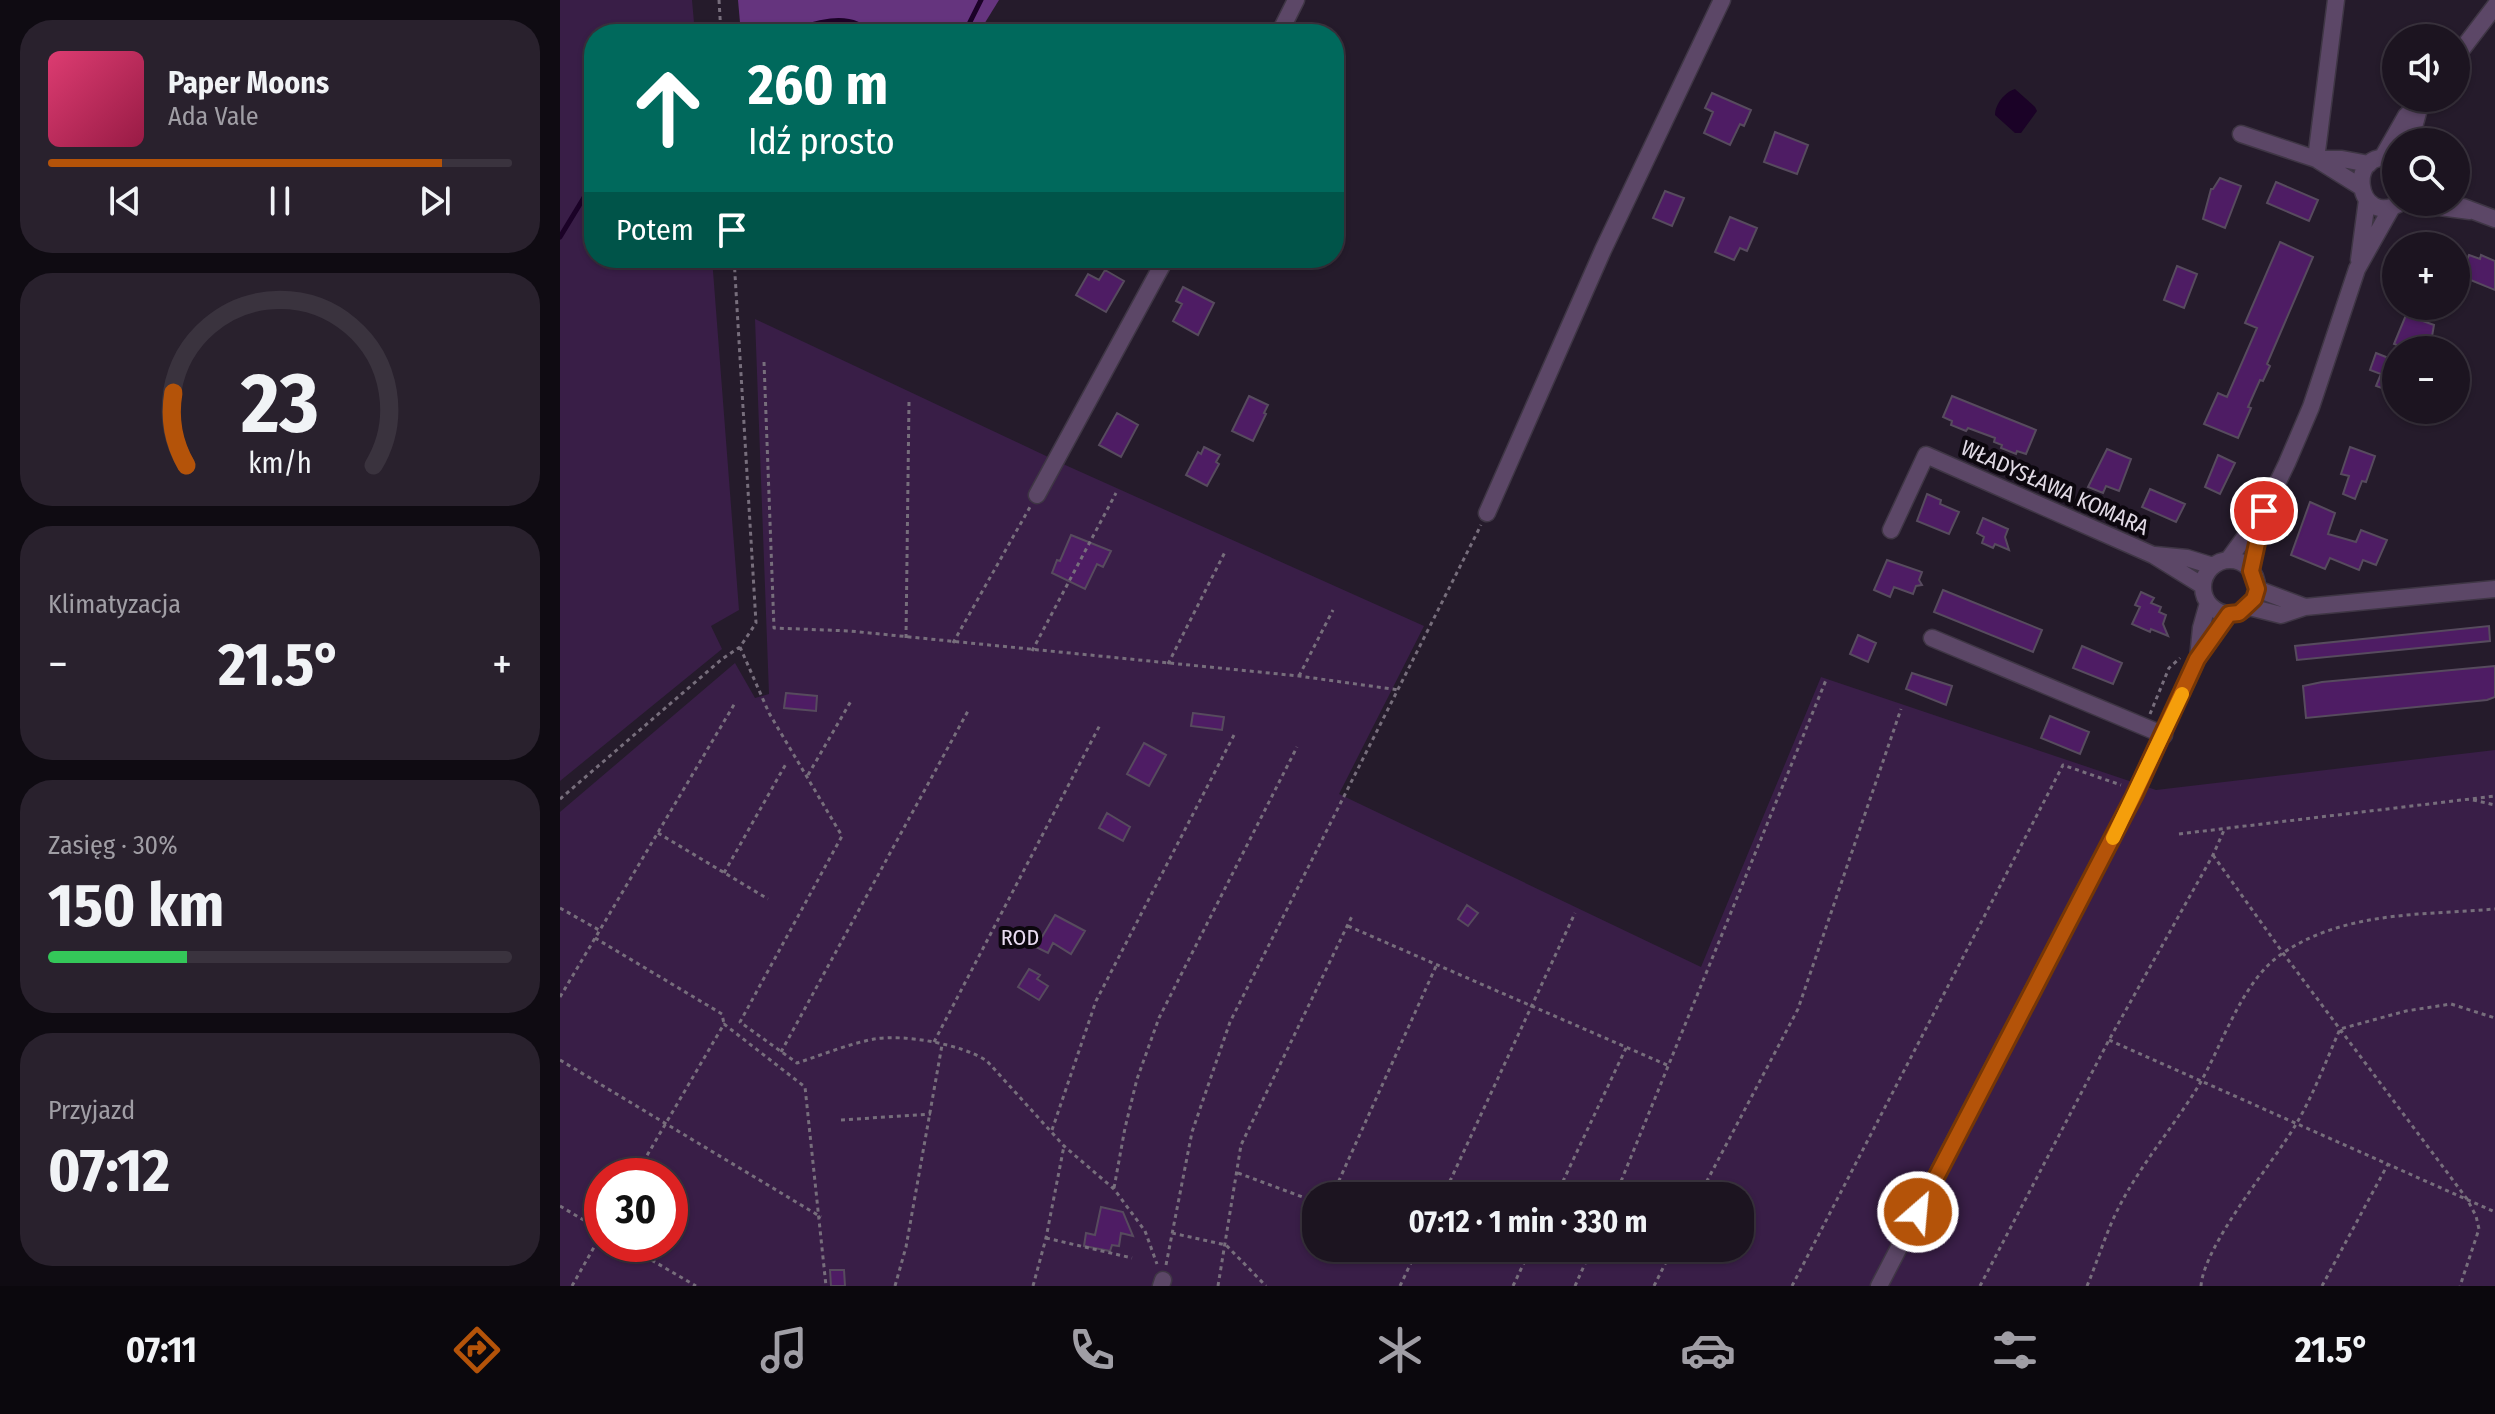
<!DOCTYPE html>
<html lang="pl">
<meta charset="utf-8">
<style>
:root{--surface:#1c1420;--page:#29212d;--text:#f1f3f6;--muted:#a09ea5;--line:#3a333e;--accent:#b45309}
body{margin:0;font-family:"Fira Sans Condensed",sans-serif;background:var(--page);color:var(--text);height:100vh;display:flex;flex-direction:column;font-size:30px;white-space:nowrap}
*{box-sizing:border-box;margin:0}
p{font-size:26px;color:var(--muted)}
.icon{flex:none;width:44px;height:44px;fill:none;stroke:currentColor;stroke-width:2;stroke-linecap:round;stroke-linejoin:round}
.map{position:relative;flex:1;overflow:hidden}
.details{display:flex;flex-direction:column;gap:20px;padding:20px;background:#0f0b12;width:560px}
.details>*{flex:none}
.banner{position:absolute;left:24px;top:24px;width:760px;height:244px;border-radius:32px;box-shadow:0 2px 6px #0004,0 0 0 2px var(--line);background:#00695c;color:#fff;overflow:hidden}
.controls{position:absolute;left:1822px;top:24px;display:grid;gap:16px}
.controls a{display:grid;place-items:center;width:88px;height:88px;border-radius:50%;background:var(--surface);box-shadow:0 2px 6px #0004,0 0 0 2px var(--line);font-size:40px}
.speed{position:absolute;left:24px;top:1158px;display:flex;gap:16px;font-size:40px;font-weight:700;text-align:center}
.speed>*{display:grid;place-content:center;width:104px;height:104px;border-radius:50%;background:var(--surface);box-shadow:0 2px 6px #0004,0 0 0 2px var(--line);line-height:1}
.speed .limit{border:12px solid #d22;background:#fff;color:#111}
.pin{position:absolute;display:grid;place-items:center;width:68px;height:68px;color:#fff;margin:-34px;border:4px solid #fff;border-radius:50%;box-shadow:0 2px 8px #0007}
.me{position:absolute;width:88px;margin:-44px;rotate:27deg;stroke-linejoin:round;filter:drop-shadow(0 0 6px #0008)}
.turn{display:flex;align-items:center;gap:28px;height:168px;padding:0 32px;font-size:36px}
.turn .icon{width:104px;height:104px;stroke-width:2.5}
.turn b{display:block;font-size:56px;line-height:68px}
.then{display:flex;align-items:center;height:76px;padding:0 32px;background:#0003;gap:16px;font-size:30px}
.big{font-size:60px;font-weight:700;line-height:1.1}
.details .widget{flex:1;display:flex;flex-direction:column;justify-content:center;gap:12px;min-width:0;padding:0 28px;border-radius:32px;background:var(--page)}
.details .dial{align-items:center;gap:0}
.dial svg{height:208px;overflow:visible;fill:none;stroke:var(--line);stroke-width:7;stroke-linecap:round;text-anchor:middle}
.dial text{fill:var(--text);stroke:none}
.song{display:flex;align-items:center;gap:24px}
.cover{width:96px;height:96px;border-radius:12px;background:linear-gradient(135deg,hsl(340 70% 55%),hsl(340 70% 35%))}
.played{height:8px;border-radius:4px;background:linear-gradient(90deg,var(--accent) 85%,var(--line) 85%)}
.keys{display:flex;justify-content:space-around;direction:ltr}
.heat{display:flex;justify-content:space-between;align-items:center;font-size:44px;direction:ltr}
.charge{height:12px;border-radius:6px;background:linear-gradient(90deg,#34c759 30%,var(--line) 0)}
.trip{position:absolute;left:742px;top:1182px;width:452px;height:80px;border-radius:32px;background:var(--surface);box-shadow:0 2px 6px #0004,0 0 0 2px var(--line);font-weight:700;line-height:80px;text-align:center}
.menu{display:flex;height:128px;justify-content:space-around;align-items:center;background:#0b080d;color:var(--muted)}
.menu .icon{width:56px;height:56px}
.menu .on{color:var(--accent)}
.menu b{font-size:36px;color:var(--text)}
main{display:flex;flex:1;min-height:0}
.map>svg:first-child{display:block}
</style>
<main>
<section class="details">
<div class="widget">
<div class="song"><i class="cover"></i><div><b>Paper Moons</b><p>Ada Vale</p></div></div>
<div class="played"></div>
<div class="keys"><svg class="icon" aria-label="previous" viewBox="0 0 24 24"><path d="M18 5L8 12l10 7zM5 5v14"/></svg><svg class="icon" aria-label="pause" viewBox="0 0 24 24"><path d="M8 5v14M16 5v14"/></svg><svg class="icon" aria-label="next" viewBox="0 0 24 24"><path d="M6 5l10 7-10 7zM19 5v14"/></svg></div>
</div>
<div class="widget dial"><svg viewBox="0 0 100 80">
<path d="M14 69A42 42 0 1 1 86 69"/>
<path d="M14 69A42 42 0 0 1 9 41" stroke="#b45309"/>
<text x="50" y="56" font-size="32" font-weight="700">23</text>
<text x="50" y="72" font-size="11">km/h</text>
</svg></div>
<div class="widget"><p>Klimatyzacja</p>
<div class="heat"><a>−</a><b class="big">21.5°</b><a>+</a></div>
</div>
<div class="widget"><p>Zasięg · 30%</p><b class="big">150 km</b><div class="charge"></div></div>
<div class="widget"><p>Przyjazd</p><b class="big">07:12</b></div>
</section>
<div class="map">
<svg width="1935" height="1286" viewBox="0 0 1935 1286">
<rect width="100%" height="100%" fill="#251b2b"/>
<path fill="#391e47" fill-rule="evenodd" d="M 0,0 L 132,0 L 135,34 L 34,34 L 34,258 L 152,258 L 179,610 L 151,626 L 162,649 L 0,781 Z
M 195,319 L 503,464 L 864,626 L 779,794 L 1141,967 L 1261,677 L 1596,790 L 1935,750 L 1935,1286 L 0,1286 L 0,812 L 175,663 L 195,698 L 209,694 ZM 42,1176 L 110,1176 L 110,1244 L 42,1244 ZM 756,1196 L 1180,1196 L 1180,1248 L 756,1248 Z"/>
<path fill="#65347e" d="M 178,0 L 439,0 L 418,34 L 181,34 Z"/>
<path fill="#1b0227" d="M 1455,89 L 1475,107 L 1477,111 L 1461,133 L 1455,133 L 1435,115 C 1435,104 1445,92 1455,89 Z"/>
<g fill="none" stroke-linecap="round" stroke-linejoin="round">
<path stroke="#1b0227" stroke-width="5" d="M 228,34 C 250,23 292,10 310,34
M 335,34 L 336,34
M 396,34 L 408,26 L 421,0
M 0,237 L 34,181"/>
</g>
<path fill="#4e1c64" stroke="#574b5e" stroke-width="2" d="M 1152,93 L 1191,110 L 1184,126 L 1180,124 L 1170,145 L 1144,133 L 1153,112 L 1145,108 Z
M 1215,132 L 1248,145 L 1237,174 L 1204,162 Z
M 1660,178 L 1681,186 L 1665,228 L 1643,219 L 1651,189 L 1653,189 Z
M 1716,182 L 1758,200 L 1749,221 L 1707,203 Z
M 1105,191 L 1124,198 L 1112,226 L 1093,218 Z
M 1170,217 L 1197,228 L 1187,251 L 1180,248 L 1174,260 L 1155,252 Z
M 1720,242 L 1753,257 L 1707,364 L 1710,366 L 1703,381 L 1700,380 L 1688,407 L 1691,408 L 1678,438 L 1644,424 L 1658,393 L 1667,397 L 1697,328 L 1685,323 Z
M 1909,255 L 1920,259 L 1921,255 L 1935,261 L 1935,290 L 1908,279 L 1910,275 L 1902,272 Z
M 1617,266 L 1637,274 L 1624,308 L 1604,300 Z
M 545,270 L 564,281 L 546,312 L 516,295 L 528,274 L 539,280 Z
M 623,287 L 654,303 L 638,335 L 613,321 L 622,304 L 616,301 Z
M 1846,315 L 1874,325 L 1871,342 L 1867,344 L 1865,350 L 1851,350 L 1834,344 Z
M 1816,353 L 1836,361 L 1836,393 L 1816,386 L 1821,374 L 1810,370 Z
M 689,396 L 708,405 L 704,413 L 706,414 L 693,441 L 672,431 Z
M 1392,396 L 1476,430 L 1466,454 L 1457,451 L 1456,454 L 1441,448 L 1442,445 L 1434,442 L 1435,438 L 1408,428 L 1406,431 L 1391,425 L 1392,421 L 1383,417 Z
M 557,413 L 578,425 L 561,457 L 539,445 Z
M 644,447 L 660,455 L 656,462 L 659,464 L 647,486 L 626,475 L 638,452 L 641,454 Z
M 1790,447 L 1815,456 L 1806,482 L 1802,481 L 1795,499 L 1783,494 L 1789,476 L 1781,474 Z
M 1547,449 L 1571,459 L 1559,491 L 1546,486 L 1543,493 L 1528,487 Z
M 1658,455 L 1675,463 L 1660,494 L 1645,487 Z
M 1590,489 L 1625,504 L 1616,522 L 1582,507 Z
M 1367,494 L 1381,500 L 1380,504 L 1399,512 L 1389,534 L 1357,521 Z
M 1750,502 L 1775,513 L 1768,534 L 1796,542 L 1801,530 L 1827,540 L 1816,565 L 1803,560 L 1799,570 L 1770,558 L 1765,569 L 1731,555 Z
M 1423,518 L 1448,529 L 1445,537 L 1449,550 L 1435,544 L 1433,548 L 1422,543 L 1424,537 L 1417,533 Z
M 511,535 L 551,551 L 543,567 L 537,564 L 525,589 L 492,573 L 497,560 L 500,561 Z
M 1327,560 L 1362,572 L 1359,580 L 1362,585 L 1356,586 L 1353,594 L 1334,587 L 1330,597 L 1314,590 Z
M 1383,590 L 1482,630 L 1473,652 L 1374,612 Z
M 1581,592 L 1594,598 L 1591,603 L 1601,607 L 1599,612 L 1606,615 L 1603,624 L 1608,636 L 1591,629 L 1590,632 L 1572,624 L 1580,607 L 1575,605 Z
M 1929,626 L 1930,641 L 1737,660 L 1735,646 Z
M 1298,635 L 1316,643 L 1308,662 L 1290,654 Z
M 1522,646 L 1562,663 L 1553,684 L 1513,668 Z
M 1935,666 L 1935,697 L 1927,700 L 1746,718 L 1743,686 L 1762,682 Z
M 1352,673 L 1392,686 L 1386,705 L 1346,689 Z
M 226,693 L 257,696 L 256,711 L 224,708 Z
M 633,713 L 664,717 L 662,730 L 631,726 Z
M 1490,716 L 1529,732 L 1520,754 L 1481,738 Z
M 584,743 L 606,755 L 589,786 L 567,774 Z
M 547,813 L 570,827 L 563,841 L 539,828 Z
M 907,905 L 918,913 L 908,926 L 898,919 Z
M 495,915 L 525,931 L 511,954 L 493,943 L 488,953 L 476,947 Z
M 469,969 L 480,975 L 477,979 L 488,986 L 479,1000 L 458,987 Z
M 541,1207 L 563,1212 L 573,1236 L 561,1233 L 559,1246 L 552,1245 L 550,1251 L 524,1246 L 526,1233 L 535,1235 Z
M 270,1270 L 284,1270 L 285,1286 L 271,1286 Z"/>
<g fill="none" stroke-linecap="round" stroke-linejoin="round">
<defs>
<path id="minor" d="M 719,34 L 736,0
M 1896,57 L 1935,6
M 1681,134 L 1756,159 L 1801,187
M 1850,142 L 1860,105
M 1822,158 L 1846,116 L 1865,98
M 1756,159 L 1776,0
M 1756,159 L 1782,159 L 1809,164
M 1836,160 C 1784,143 1795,232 1842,202
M 1842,202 L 1910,211
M 1903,207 L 1935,219
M 1799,260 L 1807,200
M 477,495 L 606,258
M 927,513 L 1043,250 L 1162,0
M 1331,530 L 1366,455 L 1593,555 L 1643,586
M 1595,555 L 1627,558 L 1653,566
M 1668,560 L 1704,511 L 1727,463 L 1751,407 L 1797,269 L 1832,207
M1643 587a27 27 0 1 1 54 0a27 27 0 1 1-54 0Z
M 1691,571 L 1703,513
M 1697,589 L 1745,607
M 1689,607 L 1721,615 L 1745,607 L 1935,589
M 1372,638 L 1604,735
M 1638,658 L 1641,628 L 1648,603
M 601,1286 L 603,1280
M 1319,1286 L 1574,796 L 1637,659 L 1669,614"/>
</defs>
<use href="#minor" stroke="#3f3645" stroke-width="19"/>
<path stroke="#776e7c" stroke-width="3" stroke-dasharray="4 4" stroke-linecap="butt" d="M 159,0 L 161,34
M 204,362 L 214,628 L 290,631 L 739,676 L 839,690
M 346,638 L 349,401
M 393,643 L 470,507
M 180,647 L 209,713 L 282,836 L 180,1022 L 237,1063 C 262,1055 288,1044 314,1039 C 345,1034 401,1044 427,1061 L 504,1146 L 554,1189 L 585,1231 L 597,1264
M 472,651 L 556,493
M 608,664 L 666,550
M 739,676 L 773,610
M 1590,714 L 1609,668 L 1620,658
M 248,775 L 291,701
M 0,799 L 162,659 L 180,647 L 196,623 L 174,258
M 1913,800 L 1935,805
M 98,833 L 208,899
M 1619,834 L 1935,796
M 1653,855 L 1723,953 L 1907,1199 L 1916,1216 L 1919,1229 L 1900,1286
M 164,873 L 227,762
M 0,908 L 39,930
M 788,926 L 1107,1065
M 35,938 L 162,1014 L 164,1024
M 0,997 L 175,703
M 1549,1040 L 1935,1212
M 374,1042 L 541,723
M 221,1052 L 408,711
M 0,1060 L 261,1217
M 281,1120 L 371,1114
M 492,1130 L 536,1001 L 674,735
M 678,1173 L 756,1202
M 75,1176 L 164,1024 L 245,1087 L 266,1286
M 554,1188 L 565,1128 L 577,1079 L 599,1018 L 737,747
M 772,1196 L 877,964
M 883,1196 L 1015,913
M 996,1196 L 1066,1048
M 1055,1196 L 1266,680
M 1139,1196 L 1238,1009 L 1341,709
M 0,1206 L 42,1231
M 612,1233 L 666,1245 L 706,1286
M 486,1238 L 572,1258
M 64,1244 L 136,1286
M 606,1265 L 632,1132 L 670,1022 L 921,525
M 12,1286 L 42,1233
M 335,1286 L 346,1247 L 382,1045
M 473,1286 L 486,1238 L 504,1146
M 658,1286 L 681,1145 L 793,914
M 840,1286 L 858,1248
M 953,1286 L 971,1248
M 1015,1286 L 1032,1248
M 1094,1286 L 1113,1248
M 1232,1286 L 1503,765 L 1561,785
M 1420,1286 L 1549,1040 L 1653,855 L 1665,828
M 1527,1286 C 1538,1260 1546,1232 1559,1207 C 1581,1164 1614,1126 1639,1085 C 1663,1044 1682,980 1723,953 C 1785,911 1864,915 1935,909
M 1641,1286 C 1644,1245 1712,1164 1735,1126 C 1753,1096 1766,1061 1780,1029 L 1846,1011 L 1891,1004 L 1935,1018
M 1762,1286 L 1828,1164"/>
<use href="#minor" stroke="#5c4767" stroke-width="16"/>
</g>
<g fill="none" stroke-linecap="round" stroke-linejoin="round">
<defs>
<path id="route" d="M 1358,1212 L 1574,796 L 1637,659 L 1669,614 L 1679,613 L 1694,599 L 1697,589 L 1691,571 L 1704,511"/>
</defs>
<use href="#route" stroke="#753606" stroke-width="20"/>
<use href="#route" stroke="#b45309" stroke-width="14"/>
<path stroke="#f59e0b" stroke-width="14" d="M 1553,838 L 1622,694"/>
</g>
<g text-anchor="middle" stroke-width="8" stroke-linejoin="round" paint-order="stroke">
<g font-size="22" fill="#e1dae5" stroke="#0c070e">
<text transform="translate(1495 487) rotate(24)" y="8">WŁADYSŁAWA KOMARA</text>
</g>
<g font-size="22" fill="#e9dcf1" stroke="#0c070e">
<text x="460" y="945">ROD</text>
</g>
</g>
</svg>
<div class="controls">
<a><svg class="icon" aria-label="sound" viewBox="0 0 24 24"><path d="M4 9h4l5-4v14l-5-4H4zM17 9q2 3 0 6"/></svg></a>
<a><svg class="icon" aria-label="search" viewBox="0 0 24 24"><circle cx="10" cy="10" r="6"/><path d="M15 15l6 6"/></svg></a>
<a>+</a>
<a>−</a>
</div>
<div class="speed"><div class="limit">30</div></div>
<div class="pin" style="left:1704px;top:511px;background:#d93025"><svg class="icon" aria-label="arrive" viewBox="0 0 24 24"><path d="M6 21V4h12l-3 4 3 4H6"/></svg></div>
<svg class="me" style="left:1358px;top:1212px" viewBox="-20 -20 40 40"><circle r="17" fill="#b45309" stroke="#fff" stroke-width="3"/><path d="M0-11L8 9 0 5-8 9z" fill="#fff"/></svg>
<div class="trip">07:12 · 1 min · 330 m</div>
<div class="banner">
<div class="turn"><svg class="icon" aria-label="ahead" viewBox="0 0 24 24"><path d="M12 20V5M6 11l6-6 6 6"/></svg><div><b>260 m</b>Idź prosto</div></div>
<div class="then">Potem<svg class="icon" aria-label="arrive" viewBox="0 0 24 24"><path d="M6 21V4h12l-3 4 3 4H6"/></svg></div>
</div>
</div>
</main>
<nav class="menu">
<b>07:11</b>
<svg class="icon on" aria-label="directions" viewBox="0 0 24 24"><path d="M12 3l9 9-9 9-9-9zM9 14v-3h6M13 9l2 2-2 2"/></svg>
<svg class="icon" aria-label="music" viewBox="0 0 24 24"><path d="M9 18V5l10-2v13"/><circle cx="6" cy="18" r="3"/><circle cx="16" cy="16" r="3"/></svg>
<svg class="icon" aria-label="phone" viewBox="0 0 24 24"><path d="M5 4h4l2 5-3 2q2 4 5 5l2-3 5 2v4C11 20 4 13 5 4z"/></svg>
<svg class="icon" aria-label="climate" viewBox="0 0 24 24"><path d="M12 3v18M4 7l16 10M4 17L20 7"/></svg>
<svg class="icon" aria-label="car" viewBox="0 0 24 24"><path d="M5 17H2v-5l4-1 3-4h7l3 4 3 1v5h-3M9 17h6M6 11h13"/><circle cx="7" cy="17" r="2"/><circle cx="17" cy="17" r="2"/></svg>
<svg class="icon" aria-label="filters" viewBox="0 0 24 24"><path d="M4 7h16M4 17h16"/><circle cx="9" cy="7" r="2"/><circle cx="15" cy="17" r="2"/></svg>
<b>21.5°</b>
</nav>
